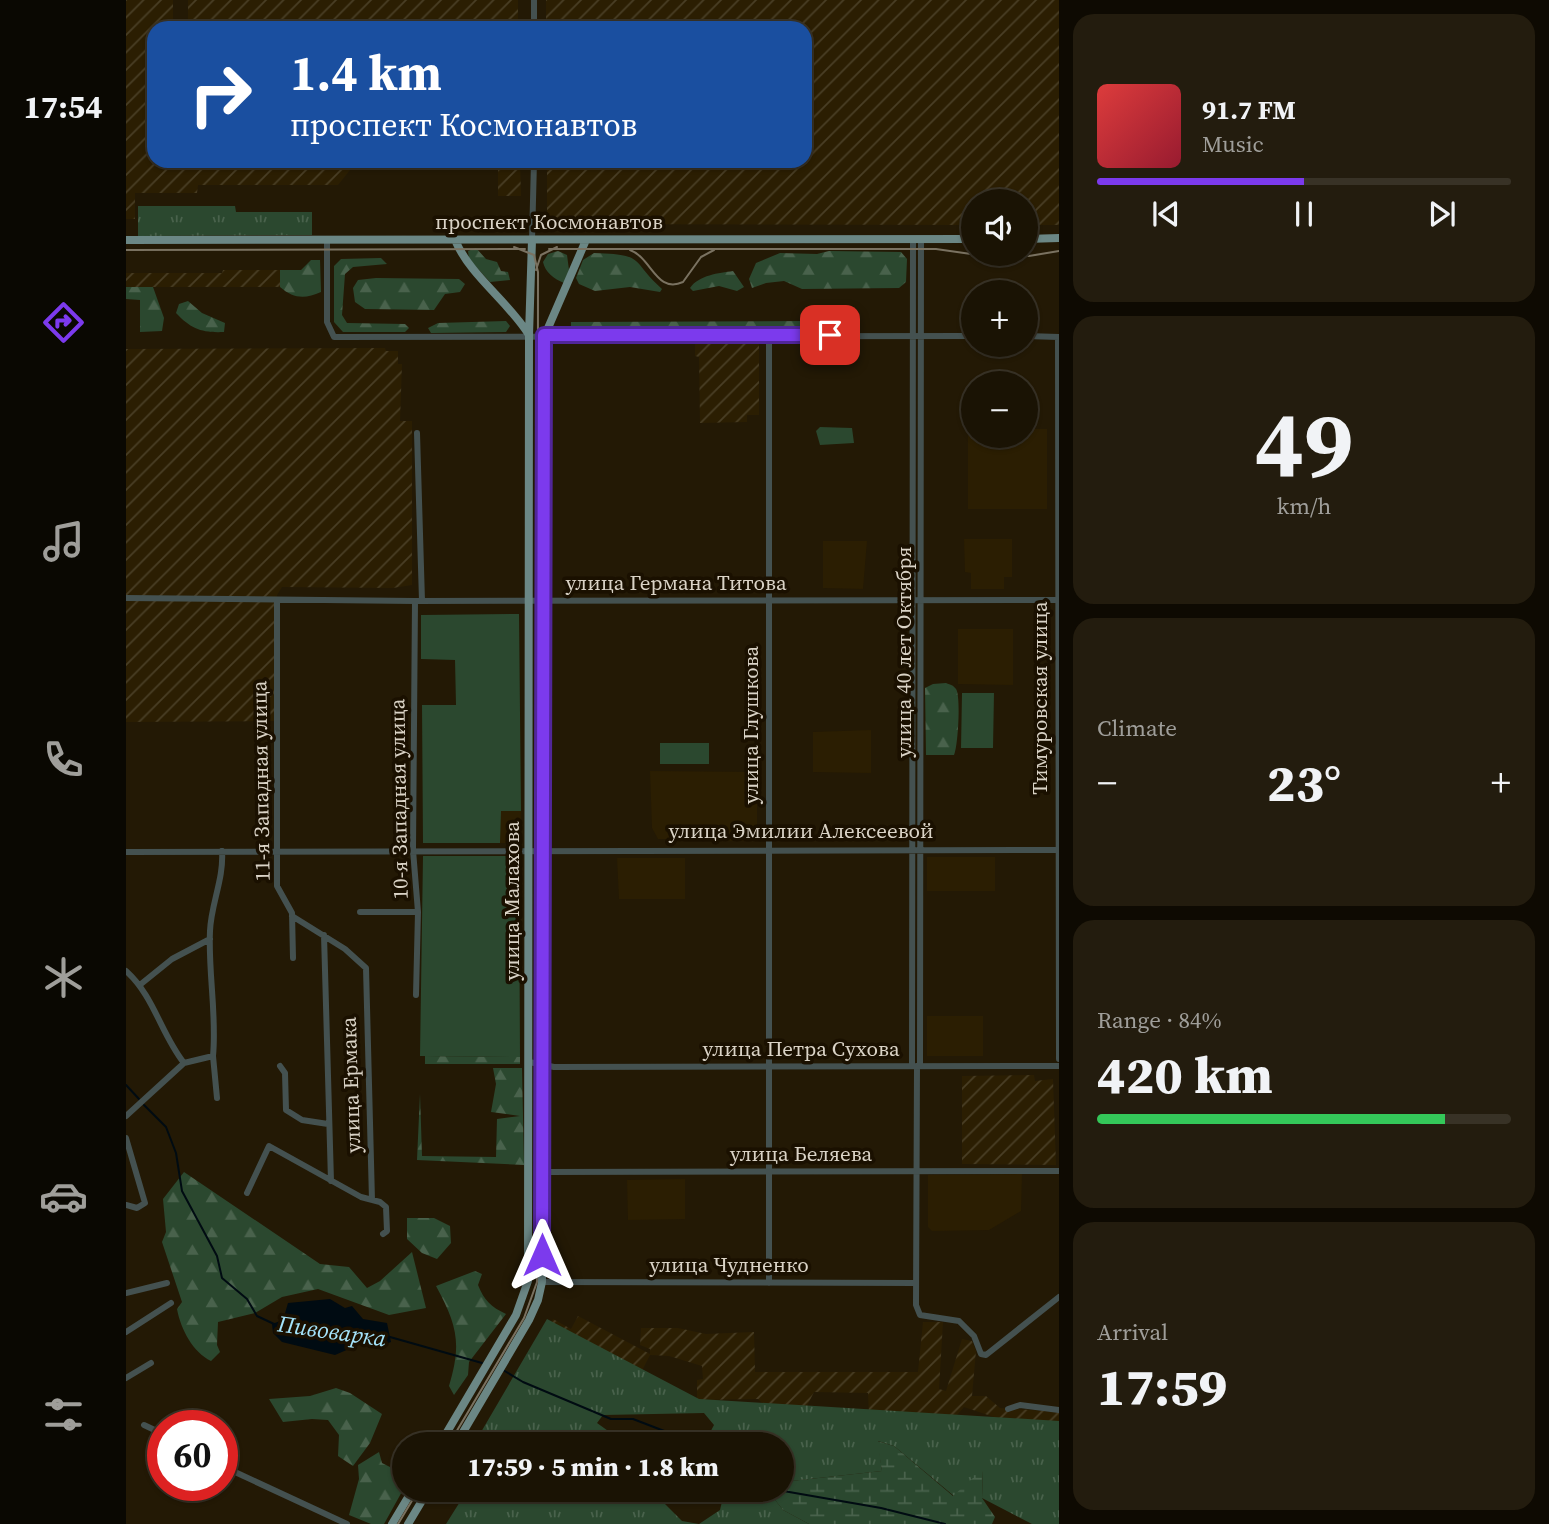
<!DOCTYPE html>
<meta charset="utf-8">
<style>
:root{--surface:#1a1304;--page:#231c0e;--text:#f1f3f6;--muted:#9f9e9a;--line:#383226;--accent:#7c3aed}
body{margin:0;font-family:"Source Serif 4",serif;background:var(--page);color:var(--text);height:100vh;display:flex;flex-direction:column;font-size:26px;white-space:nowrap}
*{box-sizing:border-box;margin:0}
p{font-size:23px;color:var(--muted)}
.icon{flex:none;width:38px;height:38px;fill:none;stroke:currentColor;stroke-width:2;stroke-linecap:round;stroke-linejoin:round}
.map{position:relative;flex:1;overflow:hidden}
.drawer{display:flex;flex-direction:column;gap:14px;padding:14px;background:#0e0a02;width:490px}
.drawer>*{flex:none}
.banner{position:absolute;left:21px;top:21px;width:665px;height:147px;border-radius:21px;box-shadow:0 2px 5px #0004,0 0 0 2px var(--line);background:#1a4fa0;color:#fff;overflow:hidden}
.buttons{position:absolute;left:835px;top:189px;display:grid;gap:14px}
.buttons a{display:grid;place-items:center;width:77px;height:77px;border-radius:50%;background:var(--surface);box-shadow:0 2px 5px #0004,0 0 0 2px var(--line);font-size:35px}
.speed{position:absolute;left:21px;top:1410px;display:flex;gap:14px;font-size:35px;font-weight:700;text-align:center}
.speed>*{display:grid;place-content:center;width:91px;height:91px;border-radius:50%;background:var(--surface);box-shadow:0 2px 5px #0004,0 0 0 2px var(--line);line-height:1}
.speed .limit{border:10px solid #d22;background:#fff;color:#111}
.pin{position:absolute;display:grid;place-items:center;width:60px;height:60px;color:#fff;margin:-30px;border-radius:14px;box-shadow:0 4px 10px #0006}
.me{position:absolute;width:77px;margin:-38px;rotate:0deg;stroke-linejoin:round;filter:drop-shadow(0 0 5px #0008)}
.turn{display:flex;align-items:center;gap:24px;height:147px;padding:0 28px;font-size:32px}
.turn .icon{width:91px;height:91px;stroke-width:2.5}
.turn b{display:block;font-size:49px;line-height:60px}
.big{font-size:52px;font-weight:800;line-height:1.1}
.drawer .widget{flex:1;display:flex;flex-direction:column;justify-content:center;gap:10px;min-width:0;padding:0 24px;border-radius:21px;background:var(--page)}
.drawer .dial{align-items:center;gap:0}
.dial b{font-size:91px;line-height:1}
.song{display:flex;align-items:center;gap:21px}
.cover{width:84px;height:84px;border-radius:10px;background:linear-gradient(135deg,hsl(0 70% 55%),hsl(350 70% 35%))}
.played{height:7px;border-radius:4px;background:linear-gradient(90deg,var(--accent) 50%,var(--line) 50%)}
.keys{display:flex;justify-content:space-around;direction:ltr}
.heat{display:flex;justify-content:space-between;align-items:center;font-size:38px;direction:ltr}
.charge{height:10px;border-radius:5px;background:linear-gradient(90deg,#34c759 84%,var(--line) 0)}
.trip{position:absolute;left:266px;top:1432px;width:402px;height:70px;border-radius:35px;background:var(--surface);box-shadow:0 2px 5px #0004,0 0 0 2px var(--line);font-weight:800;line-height:70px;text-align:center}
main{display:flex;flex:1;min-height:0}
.tabs{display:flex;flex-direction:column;width:126px;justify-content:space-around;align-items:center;background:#0a0802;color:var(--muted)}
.tabs .icon{width:49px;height:49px}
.tabs .on{color:var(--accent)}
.tabs b{font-size:32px;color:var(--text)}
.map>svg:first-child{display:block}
</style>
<main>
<nav class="tabs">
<b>17:54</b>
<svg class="icon on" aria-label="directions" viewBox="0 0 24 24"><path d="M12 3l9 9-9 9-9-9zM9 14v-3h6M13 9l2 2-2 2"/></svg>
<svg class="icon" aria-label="music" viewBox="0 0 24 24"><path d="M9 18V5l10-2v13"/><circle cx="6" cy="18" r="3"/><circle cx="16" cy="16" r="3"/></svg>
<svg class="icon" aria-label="phone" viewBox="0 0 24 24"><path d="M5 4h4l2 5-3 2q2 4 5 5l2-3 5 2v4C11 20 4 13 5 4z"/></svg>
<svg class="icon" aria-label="climate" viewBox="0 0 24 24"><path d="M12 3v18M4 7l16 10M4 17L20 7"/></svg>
<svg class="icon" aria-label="car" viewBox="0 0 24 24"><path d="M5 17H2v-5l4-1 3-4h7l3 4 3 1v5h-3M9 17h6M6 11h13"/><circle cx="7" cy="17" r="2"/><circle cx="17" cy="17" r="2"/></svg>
<svg class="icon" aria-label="filters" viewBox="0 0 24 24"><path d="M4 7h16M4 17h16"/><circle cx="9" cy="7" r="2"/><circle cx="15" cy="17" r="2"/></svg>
</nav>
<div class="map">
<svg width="933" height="1524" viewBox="0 0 933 1524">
<defs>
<pattern id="industrial-furrows" width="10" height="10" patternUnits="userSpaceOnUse" patternTransform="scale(1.75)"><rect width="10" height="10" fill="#2b1e02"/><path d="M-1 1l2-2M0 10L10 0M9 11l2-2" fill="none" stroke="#493e25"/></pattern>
<pattern id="grass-tufts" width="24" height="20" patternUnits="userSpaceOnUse" patternTransform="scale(1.75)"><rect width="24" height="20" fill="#2b482f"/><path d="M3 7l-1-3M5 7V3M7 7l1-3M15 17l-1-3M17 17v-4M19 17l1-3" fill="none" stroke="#49624c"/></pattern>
<pattern id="forest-firs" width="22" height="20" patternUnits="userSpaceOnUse" patternTransform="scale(1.75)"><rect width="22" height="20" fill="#2b482f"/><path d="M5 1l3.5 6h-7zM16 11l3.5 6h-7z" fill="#49624c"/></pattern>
<pattern id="wetland-marsh" width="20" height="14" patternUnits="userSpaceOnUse" patternTransform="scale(1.75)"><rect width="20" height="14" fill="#2b482f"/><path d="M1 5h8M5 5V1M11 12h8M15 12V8" fill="none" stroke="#49624c"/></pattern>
</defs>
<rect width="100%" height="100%" fill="#231905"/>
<path fill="#2b1e02" d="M 847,429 L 847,436 L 900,436 L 900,429 L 921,429 L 921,509 L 842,509 L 842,434 Z
M 838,539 L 886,539 L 886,577 L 878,577 L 878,589 L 845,589 L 845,573 L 839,572 Z
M 697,541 L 741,541 L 737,589 L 697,588 Z
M 832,629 L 887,629 L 887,685 L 832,684 Z
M 745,730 L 745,773 L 687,772 L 687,732 Z
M 524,771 L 631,772 L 631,841 L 532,839 L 526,828 Z
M 374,811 L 395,811 L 394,843 L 374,843 Z
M 801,857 L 869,857 L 869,891 L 801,891 Z
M 491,858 L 559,858 L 559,899 L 493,899 Z
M 801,1016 L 857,1016 L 857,1056 L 801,1056 Z
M 896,1174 L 895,1211 L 863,1230 L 806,1231 L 802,1227 L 802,1175 Z
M 559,1179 L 559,1219 L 502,1220 L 501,1180 Z"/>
<path fill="url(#industrial-furrows)" d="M 0,0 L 47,0 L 47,28 L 28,28 L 28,161 L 276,161 L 273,170 L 224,170 L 212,185 L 72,185 L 71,193 L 9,193 L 9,219 L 0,219 Z
M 62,0 L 392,0 L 392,28 L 62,28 Z
M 420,0 L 933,0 L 933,225 L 900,225 L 900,201 L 847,201 L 847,225 L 421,224 L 421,161 L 679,161 L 679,28 L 420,28 Z
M 335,161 L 394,161 L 395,196 L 372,196 L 372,165 L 336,165 Z
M 97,270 L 154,270 L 154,287 L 0,287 L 0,273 L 96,273 Z
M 633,342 L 633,415 L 621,415 L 621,422 L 574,423 L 573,357 L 569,356 L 569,343 Z
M 259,348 L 260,351 L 272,351 L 272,364 L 276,364 L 274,421 L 286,421 L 286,585 L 267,588 L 156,587 L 151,595 L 150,721 L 0,722 L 0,349 Z
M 908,1075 L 909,1081 L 927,1079 L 930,1165 L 836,1164 L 836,1076 Z
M 452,1316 L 524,1354 L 524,1349 L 514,1345 L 515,1328 L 552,1328 L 580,1334 L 628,1332 L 629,1372 L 792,1372 L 797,1322 L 817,1322 L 813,1389 L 820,1391 L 836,1339 L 846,1341 L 850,1351 L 846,1396 L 860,1396 L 874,1408 L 933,1412 L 933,1424 L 895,1426 L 838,1407 L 818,1430 L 743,1416 L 742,1393 L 688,1392 L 678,1412 L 647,1414 L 632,1399 L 571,1400 L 571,1380 L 577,1379 L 576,1366 L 543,1356 L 524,1355 L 505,1392 L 418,1336 L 427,1319 L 445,1329 Z"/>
<path fill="url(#grass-tufts)" d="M 12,206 L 109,206 L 110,212 L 186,212 L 186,235 L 12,236 Z
M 421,1319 L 573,1399 L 933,1421 L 933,1524 L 906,1524 L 856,1498 L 857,1471 L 828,1496 L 768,1446 L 752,1441 L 756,1471 L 656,1482 L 656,1444 L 578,1444 L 588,1425 L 578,1413 L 477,1415 L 471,1423 L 492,1438 L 526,1432 L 559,1444 L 357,1444 L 351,1439 Z
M 342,1489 L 524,1489 L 556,1521 L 573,1524 L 594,1510 L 599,1489 L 650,1489 L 646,1496 L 657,1510 L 683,1524 L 320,1524 Z"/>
<path fill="url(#forest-firs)" d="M 350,248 L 360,259 L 371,262 L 375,271 L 382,272 L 384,280 L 364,282 L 343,259 L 342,251 Z
M 432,251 L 441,255 L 443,270 L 438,283 C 428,279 419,272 417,262 L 422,254 Z
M 703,251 L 775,252 L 781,259 L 780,282 L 773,288 L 676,289 L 658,281 L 640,283 L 626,288 L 623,279 L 630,263 L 654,253 L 691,254 Z
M 468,253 C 521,255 503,259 536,289 L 534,292 L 504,287 L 469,291 L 453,284 L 450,278 L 457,260 Z
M 255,258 L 261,264 L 227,267 L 219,274 L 216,315 L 221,323 L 279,324 L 283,328 L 279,332 L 217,332 L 208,322 L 208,266 L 215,259 Z
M 185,260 L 194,260 L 195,292 C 179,299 168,299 154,287 L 154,270 L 175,270 Z
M 607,271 L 618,287 L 611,291 L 593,286 L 567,291 L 564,288 C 573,275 593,273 607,271 Z
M 250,278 L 333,279 L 339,284 L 334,292 L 319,294 L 308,310 L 239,309 L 229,302 L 227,288 L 232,280 Z
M 0,287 L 27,287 L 38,318 L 36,331 L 14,332 L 14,300 L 0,299 Z
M 62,301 L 76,313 L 99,323 L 98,332 C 76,333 65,329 50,313 L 53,304 Z
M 380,321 L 384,326 L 380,332 L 305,333 L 302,328 L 312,323 Z
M 445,322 L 685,321 L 685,331 L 445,331 Z
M 820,683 C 825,685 827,685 830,689 C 835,696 832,747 828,755 L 800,755 L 799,688 L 807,684 Z
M 299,1056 L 394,1057 L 394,1064 L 299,1064 Z
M 367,1068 L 396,1068 L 398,1165 L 291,1160 L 294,1094 L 296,1156 L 370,1157 L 371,1119 L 394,1116 L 365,1112 L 370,1084 Z
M 58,1172 L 194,1264 L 223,1267 L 241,1288 L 254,1281 L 286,1252 L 300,1308 L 263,1315 L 192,1289 L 156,1297 L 129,1313 L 92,1322 L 91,1345 L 94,1352 L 85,1361 C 67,1352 55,1330 51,1309 L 56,1302 L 36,1242 L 40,1232 L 37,1199 Z
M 281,1218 L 308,1218 L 324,1226 L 325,1243 L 311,1259 L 296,1253 L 281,1239 Z
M 349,1271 L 356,1274 L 352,1285 C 358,1300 365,1307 380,1314 L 343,1362 L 342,1375 L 328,1395 L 323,1386 C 336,1343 331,1325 310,1286 Z
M 210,1388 L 224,1393 L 256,1414 L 244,1443 L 227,1466 L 212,1456 L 213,1435 L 202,1420 L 186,1419 L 157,1422 L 143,1399 L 184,1396 Z
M 253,1452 L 256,1463 L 278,1474 L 278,1488 L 258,1524 L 245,1524 L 223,1515 L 233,1479 L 232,1465 Z"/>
<path fill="url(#wetland-marsh)" d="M 751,1441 L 768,1446 L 827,1496 L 857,1469 L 856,1498 L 869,1517 L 866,1524 L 683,1524 L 657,1510 L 646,1496 L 650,1489 L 656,1489 L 656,1482 L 756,1471 Z"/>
<path fill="#2b482f" d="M 694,427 L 726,428 L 728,443 L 694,445 L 690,431 Z
M 393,614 L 395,811 L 375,811 L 374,843 L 297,843 L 296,705 L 330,705 L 329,660 L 295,659 L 295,615 Z
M 836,693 L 868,693 L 867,748 L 835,748 Z
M 534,743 L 583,743 L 583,764 L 534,764 Z
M 297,856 L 393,856 L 394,1057 L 294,1056 Z"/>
<path fill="#000b12" d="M 204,1299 L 219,1308 L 226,1306 L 237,1319 L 261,1323 L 265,1342 L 254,1346 L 239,1342 L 209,1355 L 156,1342 L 147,1333 L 146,1324 L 157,1320 L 162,1303 Z"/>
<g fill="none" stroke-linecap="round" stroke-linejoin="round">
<path stroke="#000b12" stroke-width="2" d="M 0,1085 L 13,1099
M 18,1105 L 40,1127 L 50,1153 L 56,1191 L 91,1256 L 96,1278 L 121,1299 L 131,1316 L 148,1324
M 264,1337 L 356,1363
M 377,1370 L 397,1382 L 485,1419 L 507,1419 L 572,1444
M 646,1489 L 755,1508 L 819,1524"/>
<path stroke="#445150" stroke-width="6" d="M 408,0 L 408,28
M 201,240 L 201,322 L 208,337 L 847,336
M 406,240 L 408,161
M 900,336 L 933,337
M 932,337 L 933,1059
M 291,433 L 296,601
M 0,598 L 289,601 L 933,600
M 151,601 L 151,886 L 166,913 L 167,958
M 289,601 L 287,850 L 292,912 L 290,995
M 0,852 L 933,850
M 234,912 L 292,912
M 166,916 L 219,949 L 240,968 L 246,1200
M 198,935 L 205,1181
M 0,971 C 28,996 35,1034 58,1063
M 15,984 L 46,959 L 84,939
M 87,1056 C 91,1015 82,972 84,931 C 85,904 98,879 96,851
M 403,1062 L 428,1067 L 933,1066
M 154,1066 L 159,1073 L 160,1110 L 176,1120 L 202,1124
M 786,1066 L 787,239
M 791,1066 L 790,1305 L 794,1315 L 833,1321 L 848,1336 L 855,1354 L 860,1355 L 933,1297
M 794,1066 L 795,239
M 0,1116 L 58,1063 L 87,1056 L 91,1098
M 0,1138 L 19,1203 L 11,1208 L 0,1205
M 417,1172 L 933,1171
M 121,1193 L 143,1146 L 235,1197 L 254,1202 L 260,1207 L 261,1231 L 257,1234
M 416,1282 L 790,1283
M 643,1283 L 643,335
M 0,1293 L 41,1283
M 0,1332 L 45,1303
M 0,1378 L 25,1363
M 882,1409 L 894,1405 L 933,1410
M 18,1425 L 37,1434
M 96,1466 L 221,1524"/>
<path stroke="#6b8785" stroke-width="8" d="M 900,239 L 933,238
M 0,240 L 847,239
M 329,240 C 345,277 382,301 403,335
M 314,1444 L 390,1315 L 402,1281 L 403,335 L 406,240
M 330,1444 L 403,1320 L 412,1300 L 416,1282 L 419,335 L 460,240
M 266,1524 L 287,1489
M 282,1524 L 303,1489"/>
<path stroke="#7a7261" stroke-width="2" d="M 423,249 L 810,249 L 866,257 L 903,256 L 933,251
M 0,250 L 399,249
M 504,250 C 526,258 530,294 557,282 L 575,257 L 588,250
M 410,270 L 415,255 L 431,247
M 323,1444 L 398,1318 L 411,1282 L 412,272 L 408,255 L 388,247
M 272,1524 L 293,1489"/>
</g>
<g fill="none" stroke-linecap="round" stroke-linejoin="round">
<defs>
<path id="route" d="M 416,1255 L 418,335 L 704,335"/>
</defs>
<use href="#route" stroke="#51269a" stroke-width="18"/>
<use href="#route" stroke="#7c3aed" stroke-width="12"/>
</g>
<g text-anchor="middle" stroke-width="7" stroke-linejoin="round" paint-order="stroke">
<g font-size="21" fill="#dad3c6" stroke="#1a1000">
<text x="423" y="229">проспект Космонавтов</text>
<text x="550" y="590">улица Германа Титова</text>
<text transform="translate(778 652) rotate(-90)" y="7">улица 40 лет Октября</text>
<text transform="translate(914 698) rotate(-90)" y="7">Тимуровская улица</text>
<text transform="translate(625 725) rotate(-90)" y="7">улица Глушкова</text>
<text transform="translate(135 781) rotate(-91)" y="7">11-я Западная улица</text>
<text transform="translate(273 799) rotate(-91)" y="7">10-я Западная улица</text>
<text x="675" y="838">улица Эмилии Алексеевой</text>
<text transform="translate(386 901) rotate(-90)" y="7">улица Малахова</text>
<text x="675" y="1056">улица Петра Сухова</text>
<text transform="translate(225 1085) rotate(-92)" y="7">улица Ермака</text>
<text x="675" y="1161">улица Беляева</text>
<text x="603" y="1272">улица Чудненко</text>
</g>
<g font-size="23" font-style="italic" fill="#a5e4fb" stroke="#1a1000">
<text transform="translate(206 1331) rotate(8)" y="8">Пивоварка</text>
</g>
</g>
</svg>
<div class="buttons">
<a><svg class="icon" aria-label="sound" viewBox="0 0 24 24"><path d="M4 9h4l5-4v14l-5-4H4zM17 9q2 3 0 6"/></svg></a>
<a>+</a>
<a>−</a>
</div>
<div class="speed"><div class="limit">60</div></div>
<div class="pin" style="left:704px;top:335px;background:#d93025"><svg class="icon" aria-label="arrive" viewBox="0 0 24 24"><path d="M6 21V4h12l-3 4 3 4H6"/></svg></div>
<svg class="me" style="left:416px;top:1255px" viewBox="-20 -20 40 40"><path d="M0-17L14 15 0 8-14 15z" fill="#7c3aed" stroke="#fff" stroke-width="4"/></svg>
<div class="trip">17:59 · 5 min · 1.8 km</div>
<div class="banner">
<div class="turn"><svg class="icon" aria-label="right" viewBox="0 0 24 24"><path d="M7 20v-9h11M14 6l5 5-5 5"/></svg><div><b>1.4 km</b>проспект Космонавтов</div></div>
</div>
</div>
<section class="drawer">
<div class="widget">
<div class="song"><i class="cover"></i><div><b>91.7 FM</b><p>Music</p></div></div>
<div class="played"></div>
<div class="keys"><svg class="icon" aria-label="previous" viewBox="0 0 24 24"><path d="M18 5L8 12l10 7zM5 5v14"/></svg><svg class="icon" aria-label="pause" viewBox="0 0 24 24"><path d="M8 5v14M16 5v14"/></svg><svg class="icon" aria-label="next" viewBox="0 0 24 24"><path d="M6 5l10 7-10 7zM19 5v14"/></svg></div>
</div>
<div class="widget dial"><b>49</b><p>km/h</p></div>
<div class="widget"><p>Climate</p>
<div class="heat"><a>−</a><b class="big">23°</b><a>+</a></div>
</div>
<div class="widget"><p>Range · 84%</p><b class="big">420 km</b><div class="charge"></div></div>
<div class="widget"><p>Arrival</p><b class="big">17:59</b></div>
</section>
</main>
